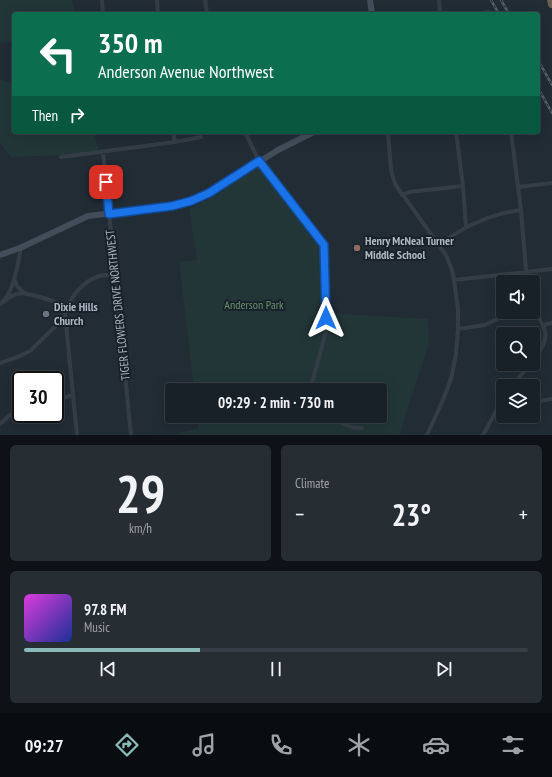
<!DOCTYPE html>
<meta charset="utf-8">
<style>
:root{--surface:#192128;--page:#262e34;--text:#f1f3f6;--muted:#9fa3a8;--line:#373e45;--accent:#8bbbb9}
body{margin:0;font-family:"PT Sans Narrow",sans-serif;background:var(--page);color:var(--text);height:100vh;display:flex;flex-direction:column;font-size:15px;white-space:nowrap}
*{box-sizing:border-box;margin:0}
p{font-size:13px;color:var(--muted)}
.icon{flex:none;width:22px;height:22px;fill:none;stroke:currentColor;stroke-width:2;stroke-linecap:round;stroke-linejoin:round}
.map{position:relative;height:435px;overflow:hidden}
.details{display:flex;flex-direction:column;gap:10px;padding:10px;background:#0e1216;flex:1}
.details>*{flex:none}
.hud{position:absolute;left:12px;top:12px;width:528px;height:122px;border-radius:4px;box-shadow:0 4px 16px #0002,0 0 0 1px var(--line);background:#0b6e4f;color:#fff;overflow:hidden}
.tools{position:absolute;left:496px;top:275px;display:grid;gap:8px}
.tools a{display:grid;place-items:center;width:44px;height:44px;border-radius:4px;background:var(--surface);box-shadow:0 4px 16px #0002,0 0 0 1px var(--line);font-size:20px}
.speed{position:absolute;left:12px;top:371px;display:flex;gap:8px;font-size:20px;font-weight:700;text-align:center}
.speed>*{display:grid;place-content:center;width:52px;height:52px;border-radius:50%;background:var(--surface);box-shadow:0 4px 16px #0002,0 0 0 1px var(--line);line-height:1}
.speed .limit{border:2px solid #111;border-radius:6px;background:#fff;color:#111}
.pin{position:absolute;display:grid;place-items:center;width:34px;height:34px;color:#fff;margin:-17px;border-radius:8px;box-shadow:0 2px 6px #0006}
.me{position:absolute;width:44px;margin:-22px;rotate:0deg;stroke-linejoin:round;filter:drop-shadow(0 0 3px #0008)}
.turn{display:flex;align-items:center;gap:14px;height:84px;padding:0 20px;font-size:18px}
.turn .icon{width:52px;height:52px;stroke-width:2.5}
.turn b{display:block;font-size:28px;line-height:34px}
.then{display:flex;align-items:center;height:38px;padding:0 20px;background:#0003;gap:8px;font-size:15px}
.big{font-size:30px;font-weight:700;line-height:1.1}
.details .tile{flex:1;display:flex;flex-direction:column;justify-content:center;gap:6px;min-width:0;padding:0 14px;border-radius:6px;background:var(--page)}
.details .dial{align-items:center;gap:0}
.dial b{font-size:52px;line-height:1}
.song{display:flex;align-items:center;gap:12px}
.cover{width:48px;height:48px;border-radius:6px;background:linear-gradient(135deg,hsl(300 70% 55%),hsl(230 70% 35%))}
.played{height:4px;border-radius:2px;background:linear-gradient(90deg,var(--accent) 35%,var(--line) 35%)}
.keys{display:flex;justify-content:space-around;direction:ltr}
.heat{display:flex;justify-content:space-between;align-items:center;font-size:22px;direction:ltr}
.details .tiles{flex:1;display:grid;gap:10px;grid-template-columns:1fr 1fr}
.tile:last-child{grid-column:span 2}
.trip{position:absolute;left:165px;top:383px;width:222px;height:40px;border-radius:4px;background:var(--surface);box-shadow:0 4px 16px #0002,0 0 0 1px var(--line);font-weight:700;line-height:40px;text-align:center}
.tab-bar{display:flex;height:64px;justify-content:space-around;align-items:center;background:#0a0d10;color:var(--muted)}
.tab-bar .icon{width:28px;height:28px}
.tab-bar .selected{color:var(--accent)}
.tab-bar b{font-size:18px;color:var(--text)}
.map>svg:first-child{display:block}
</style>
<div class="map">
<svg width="552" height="435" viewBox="0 0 552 435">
<rect width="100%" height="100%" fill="#212c35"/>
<path fill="#223637" d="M 0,0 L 72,0 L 75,14 L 14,14 L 14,41 L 0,43 Z
M 0,80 L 14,84 L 14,132 L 94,132 L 99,154 L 11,157 L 0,143 Z
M 260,166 L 287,204 L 322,246 L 324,313 L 428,319 L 429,343 L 406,412 L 400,435 L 172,435 L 199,428 L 197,416 L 380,416 L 380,390 L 194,390 L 179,262 L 197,260 L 189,209 L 213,197 Z"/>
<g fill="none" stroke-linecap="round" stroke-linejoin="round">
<path stroke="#343d46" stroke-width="4" d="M 102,0 L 103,14
M 157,0 L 158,14
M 205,0 L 207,14
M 439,0 L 440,14
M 475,14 L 489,12
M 173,132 L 175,142
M 245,132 L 259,161 L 324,245 L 326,250 L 326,332 L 311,386 L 311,390
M 388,132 L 391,170 L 395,184 L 446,255 L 452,270 L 454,280 L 458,309 L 458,329 L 456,354 L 451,379 L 443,400 L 427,435
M 456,132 L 463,186 L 466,227
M 511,132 L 521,210 L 527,282
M 103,152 L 131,435
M 61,157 L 175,142 L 201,137
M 518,187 L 552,183
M 402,195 L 409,192 L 463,186
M 439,245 C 463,227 490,214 521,210
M 14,278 L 17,286 L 24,293
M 454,280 L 552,269
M 3,302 C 7,299 12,295 17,294 C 28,291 56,302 67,307
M 0,304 C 13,295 17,268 20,253 L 20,248
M 533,309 C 548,332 551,337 533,360
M 543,325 L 552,323
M 458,329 L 485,325 L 512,312
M 0,363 L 20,356 L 30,351 L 60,322 L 65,321
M 512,386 L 530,364
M 55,400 L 73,395
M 533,402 L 552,399
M 319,416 L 323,420 L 334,418 C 343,425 351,429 362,428
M 0,424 L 10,415 L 21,410
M 77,435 L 65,314 C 69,298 83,281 99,276 C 104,275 110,275 115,274
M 483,435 L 503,399"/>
<path stroke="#424d59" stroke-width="6" d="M 370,0 L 372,14
M 0,255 L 20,248 L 88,216 L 172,206 L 191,201 L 209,193 L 278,150 L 314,132"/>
<path stroke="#6c5f51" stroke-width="8" d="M 551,0 L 552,4"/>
<defs>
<path id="rail" d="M 491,0 L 499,14
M 501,0 L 509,14
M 538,60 L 552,85
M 538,88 L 552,113"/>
</defs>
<use href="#rail" stroke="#56626d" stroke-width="2.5"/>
<use href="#rail" stroke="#19222b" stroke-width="1" stroke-dasharray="3" stroke-linecap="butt"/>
</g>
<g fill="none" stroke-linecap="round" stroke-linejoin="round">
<defs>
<path id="route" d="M 106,182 L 109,214 L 172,206 L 191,201 L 209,193 L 259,161 L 324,245 L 326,318"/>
</defs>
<use href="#route" stroke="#114b97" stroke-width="10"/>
<use href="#route" stroke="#1a73e8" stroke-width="7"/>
</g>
<circle fill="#8d6e63" stroke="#19222b" stroke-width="1.5" cx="357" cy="248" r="4"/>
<circle fill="#6b7280" stroke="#19222b" stroke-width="1.5" cx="46" cy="314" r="4"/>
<g text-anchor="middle" stroke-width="4" stroke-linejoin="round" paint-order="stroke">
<g font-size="12" font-weight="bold" fill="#aeb8c3" stroke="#19222b" text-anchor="start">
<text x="365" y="245">Henry McNeal Turner<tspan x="365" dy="14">Middle School</tspan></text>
<text x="54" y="311">Dixie Hills<tspan x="54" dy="14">Church</tspan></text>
</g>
<g font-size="12" fill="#aeb8c3" stroke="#19222b">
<text transform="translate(118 305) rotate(-96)" y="4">TIGER FLOWERS DRIVE NORTHWEST</text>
</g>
<g font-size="12" fill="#67926c" stroke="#19222b">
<text x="254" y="309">Anderson Park</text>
</g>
</g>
</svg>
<div class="tools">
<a><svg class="icon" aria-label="sound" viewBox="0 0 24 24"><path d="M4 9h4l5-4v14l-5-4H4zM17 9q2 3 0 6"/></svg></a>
<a><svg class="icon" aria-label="search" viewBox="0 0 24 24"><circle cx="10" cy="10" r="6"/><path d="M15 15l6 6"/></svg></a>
<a><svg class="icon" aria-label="layers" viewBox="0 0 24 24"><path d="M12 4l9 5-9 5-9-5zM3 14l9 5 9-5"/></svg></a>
</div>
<div class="speed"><div class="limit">30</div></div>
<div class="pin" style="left:106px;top:182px;background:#d93025"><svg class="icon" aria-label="arrive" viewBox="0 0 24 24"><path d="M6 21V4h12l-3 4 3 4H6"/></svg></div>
<svg class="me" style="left:326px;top:318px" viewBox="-20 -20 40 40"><path d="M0-17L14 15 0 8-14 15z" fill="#1a73e8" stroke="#fff" stroke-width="4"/></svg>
<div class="trip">09:29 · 2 min · 730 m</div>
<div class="hud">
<div class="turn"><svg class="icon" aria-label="left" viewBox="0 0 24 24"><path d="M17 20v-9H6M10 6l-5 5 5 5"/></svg><div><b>350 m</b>Anderson Avenue Northwest</div></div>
<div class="then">Then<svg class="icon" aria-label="right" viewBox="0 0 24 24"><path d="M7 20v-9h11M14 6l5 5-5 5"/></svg></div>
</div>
</div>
<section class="details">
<div class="tiles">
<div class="tile dial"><b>29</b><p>km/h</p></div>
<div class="tile"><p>Climate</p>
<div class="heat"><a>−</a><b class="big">23°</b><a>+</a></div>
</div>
<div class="tile">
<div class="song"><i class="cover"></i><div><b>97.8 FM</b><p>Music</p></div></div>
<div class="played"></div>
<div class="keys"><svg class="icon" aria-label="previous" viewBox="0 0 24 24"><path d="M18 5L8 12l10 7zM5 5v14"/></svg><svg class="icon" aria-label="pause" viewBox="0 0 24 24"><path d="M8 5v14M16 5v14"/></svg><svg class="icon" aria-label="next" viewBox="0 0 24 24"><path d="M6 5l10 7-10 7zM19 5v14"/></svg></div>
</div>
</div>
</section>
<nav class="tab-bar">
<b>09:27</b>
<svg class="icon selected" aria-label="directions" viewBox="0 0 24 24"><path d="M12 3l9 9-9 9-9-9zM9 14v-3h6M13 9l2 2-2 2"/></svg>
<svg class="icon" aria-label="music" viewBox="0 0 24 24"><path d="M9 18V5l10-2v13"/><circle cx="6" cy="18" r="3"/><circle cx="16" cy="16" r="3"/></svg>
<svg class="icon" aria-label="phone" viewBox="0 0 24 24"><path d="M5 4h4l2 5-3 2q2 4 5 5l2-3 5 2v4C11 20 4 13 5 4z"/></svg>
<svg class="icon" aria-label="climate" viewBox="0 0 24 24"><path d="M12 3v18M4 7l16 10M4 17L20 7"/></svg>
<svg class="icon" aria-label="car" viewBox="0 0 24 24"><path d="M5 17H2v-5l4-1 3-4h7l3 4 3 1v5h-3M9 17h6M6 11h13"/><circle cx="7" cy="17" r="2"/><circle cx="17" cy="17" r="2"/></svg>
<svg class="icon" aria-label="filters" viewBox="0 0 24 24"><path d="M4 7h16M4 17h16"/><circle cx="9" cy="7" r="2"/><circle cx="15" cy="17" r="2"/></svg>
</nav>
